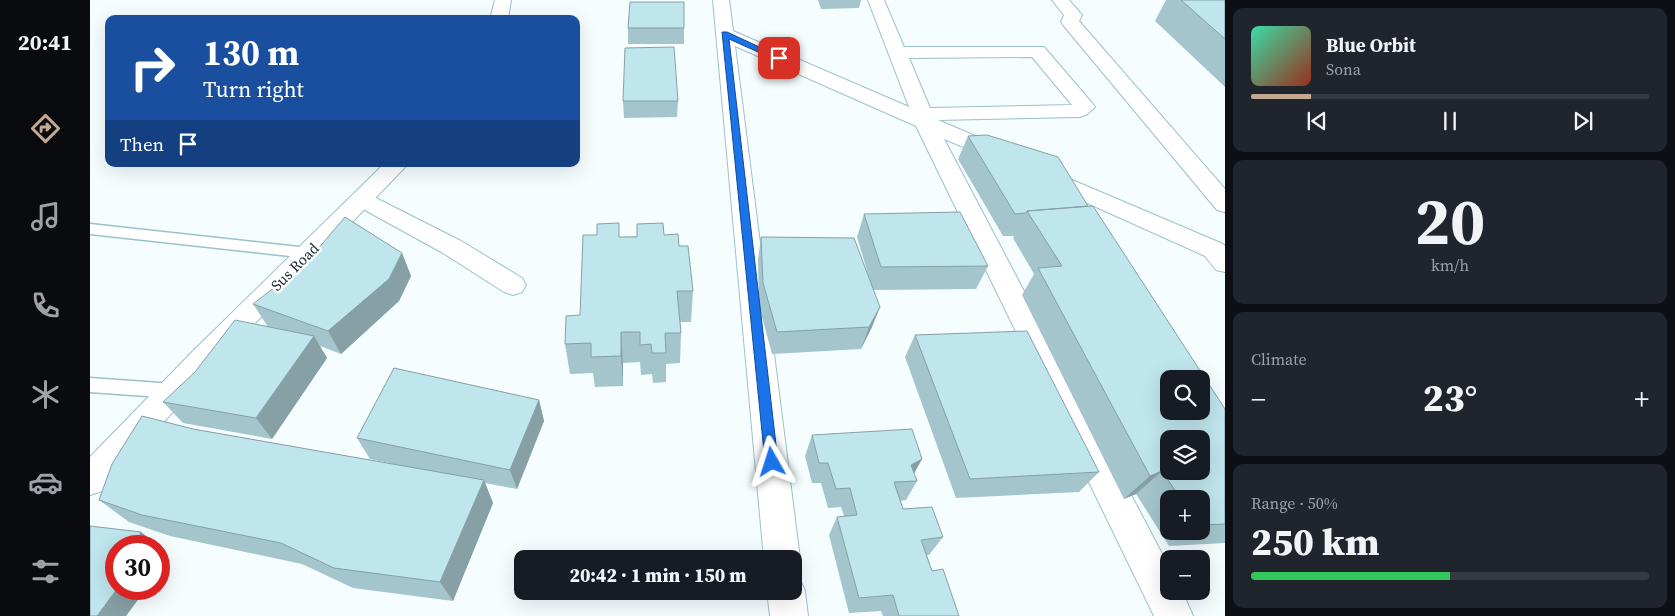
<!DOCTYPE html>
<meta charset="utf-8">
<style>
:root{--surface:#171b24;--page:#20242c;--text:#f1f3f6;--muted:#9ea1a6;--line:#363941;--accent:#c4a992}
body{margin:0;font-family:"Source Serif 4",serif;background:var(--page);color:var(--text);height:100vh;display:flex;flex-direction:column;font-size:19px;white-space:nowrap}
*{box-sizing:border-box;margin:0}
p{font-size:16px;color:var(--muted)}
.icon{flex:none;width:28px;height:28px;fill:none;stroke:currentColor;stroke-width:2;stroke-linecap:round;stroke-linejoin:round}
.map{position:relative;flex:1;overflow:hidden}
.drawer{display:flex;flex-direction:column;gap:8px;padding:8px;background:#0d0f14;width:450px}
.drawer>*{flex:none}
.banner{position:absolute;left:15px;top:15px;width:475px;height:152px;border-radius:10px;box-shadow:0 5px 20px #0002;background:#1a4fa0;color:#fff;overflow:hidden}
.fabs{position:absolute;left:1070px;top:370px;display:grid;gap:10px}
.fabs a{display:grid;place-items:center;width:50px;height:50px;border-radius:10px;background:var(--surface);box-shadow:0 5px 20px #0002;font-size:25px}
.speed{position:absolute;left:15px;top:535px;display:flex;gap:10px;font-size:25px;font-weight:700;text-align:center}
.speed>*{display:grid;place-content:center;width:65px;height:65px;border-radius:50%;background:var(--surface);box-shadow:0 5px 20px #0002;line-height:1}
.speed .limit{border:8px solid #d22;background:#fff;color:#111}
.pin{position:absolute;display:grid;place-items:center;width:42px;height:42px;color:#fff;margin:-21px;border-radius:10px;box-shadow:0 2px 8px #0006}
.me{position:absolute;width:55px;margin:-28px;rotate:354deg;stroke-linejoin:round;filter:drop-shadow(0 0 4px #0008)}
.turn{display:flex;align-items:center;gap:18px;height:105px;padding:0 15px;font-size:22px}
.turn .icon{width:65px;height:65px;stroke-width:2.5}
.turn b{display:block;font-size:35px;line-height:42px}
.then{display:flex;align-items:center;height:48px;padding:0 15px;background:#0003;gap:10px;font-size:19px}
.big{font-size:38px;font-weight:800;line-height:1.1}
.drawer .card{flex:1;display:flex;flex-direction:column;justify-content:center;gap:8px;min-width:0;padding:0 18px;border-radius:10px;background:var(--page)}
.drawer .dial{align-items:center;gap:0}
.dial b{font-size:65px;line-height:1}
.song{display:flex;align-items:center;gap:15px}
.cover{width:60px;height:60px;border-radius:8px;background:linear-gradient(135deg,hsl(160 70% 55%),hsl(10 70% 35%))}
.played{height:5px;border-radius:2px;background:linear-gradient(90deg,var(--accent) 15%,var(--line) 15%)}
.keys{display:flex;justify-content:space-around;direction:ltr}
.heat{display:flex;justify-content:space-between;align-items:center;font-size:28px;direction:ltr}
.charge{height:8px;border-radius:4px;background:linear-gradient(90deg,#34c759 50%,var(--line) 0)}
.trip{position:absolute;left:424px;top:550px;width:288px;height:50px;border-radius:10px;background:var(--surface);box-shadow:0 5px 20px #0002;font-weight:800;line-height:50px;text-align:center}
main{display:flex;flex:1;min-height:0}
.menu{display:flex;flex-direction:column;width:90px;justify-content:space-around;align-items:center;background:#090b0e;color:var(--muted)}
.menu .icon{width:35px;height:35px}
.menu .on{color:var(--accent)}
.menu b{font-size:22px;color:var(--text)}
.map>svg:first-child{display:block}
</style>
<main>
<nav class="menu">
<b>20:41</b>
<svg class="icon on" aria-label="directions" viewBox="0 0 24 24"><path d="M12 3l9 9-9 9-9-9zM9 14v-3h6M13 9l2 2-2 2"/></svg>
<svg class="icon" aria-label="music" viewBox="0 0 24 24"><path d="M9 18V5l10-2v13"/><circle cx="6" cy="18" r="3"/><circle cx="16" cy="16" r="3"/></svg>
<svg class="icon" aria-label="phone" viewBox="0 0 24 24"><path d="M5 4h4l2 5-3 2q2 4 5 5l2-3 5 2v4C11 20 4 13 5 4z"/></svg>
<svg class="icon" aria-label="climate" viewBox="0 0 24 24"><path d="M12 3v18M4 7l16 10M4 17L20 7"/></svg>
<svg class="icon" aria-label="car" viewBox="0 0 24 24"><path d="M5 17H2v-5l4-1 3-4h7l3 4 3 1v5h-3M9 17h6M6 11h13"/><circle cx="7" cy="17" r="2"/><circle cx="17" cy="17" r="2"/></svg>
<svg class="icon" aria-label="filters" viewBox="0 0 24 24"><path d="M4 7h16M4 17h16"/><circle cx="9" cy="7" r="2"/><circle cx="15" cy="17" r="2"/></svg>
</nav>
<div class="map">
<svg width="1135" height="616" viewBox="0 0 1135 616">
<rect width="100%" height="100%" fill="#f5fdfe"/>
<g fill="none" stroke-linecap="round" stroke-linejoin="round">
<defs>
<path id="lane" d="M 0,224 L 218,248 L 225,253 L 218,258 L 0,234 Z
M 0,378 L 84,384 L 90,386 L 92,391 L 90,396 L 84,398 L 0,392 Z"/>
<path id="street" d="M 623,0 L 639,0 L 643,31 L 819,107 L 778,0 L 794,0 L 814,47 L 954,47 L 1002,103 L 1005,107 L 996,115 L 989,117 L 848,120 L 918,150 L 921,155 L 918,160 L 910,162 L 854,139 L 1079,567 L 1079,591 L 1092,591 L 1103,616 L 1064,616 L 826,126 L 645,46 L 710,559 L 702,573 L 702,559 L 674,559 ZM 942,57 L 982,105 L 840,108 L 819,58 Z
M 962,0 L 979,0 L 992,15 L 989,21 L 1135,189 L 1135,212 L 1127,210 L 974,26 L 971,22 L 974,15 Z
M 954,168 L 1133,244 L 1135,246 L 1135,272 L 1126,270 L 1115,256 L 946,180 L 943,175 L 946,170 Z
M 272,191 L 371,241 L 432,278 L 436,285 L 432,292 L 423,295 L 414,292 L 353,253 L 264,204 L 260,199 L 264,194 Z
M 702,575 L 709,578 L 715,591 L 718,616 L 680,616 L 677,591 L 702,591 Z"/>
<path id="secondary" d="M 405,0 L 421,0 L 418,19 L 400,19 Z
M 294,164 L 318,164 L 123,367 L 12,491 L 0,495 L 0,457 L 103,351 Z"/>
</defs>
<use href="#lane" stroke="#9bc1c9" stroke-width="3"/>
<use href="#street" stroke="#9bc1c9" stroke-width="2"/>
<use href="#secondary" stroke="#9bc1c9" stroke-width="2"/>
<use href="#lane" fill="#fff" fill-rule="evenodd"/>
<use href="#street" fill="#fff" fill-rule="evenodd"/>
<use href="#secondary" fill="#fff" fill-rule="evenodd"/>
</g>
<path fill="#a4c5cc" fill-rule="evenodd" d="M 728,0 L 771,0 L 769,8 L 731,9 Z
M 1076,0 L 1135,0 L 1135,87 L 1065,21 Z
M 538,28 L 594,28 L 594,44 L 538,44 Z
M 533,101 L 588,101 L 587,117 L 534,118 Z
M 878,136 L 998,206 L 1135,409 L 1135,543 L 1079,546 L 1046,494 L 1034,499 L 932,295 L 944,274 L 923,238 L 924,236 L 913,236 L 868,159 ZM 1079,499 L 1111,499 L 1111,531 L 1079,531 Z
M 774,214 L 898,266 L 886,289 L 783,290 L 790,307 L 781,329 L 771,349 L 682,354 L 669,306 L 668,260 L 671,237 L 781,284 L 767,237 Z
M 574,235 L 589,246 L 603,291 L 601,322 L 590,322 L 591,333 L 590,363 L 576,364 L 576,382 L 563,383 L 562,374 L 551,375 L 550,362 L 533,363 L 533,386 L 505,387 L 503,373 L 480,374 L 475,344 L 529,237 Z
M 312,253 L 321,276 L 309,301 L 251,354 L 230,346 L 237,358 L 182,439 L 93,423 L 73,402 L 178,327 L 163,304 Z
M 825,335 L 1009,472 L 989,492 L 866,498 L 815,357 Z
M 449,400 L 454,421 L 427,489 L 395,483 L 403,503 L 363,601 L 263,588 L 212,564 L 80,536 L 39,522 L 9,500 L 103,429 L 314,466 L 280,459 L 267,438 Z
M 722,435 L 832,459 L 824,473 L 827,481 L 816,500 L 810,501 L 813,509 L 853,537 L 839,555 L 837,555 L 842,571 L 869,616 L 793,616 L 791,611 L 759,613 L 739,535 L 747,517 L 754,516 L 751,507 L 738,508 L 731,483 L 722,483 L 715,456 Z"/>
<path fill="#86a0a6" d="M 312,253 L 321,276 L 309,301 L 251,354 L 238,331 Z
M 790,307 L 781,329 L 771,349 L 779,327 Z
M 531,332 L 533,363 L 533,386 L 531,356 Z
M 224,336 L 237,358 L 182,439 L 166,418 Z
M 449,400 L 454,421 L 427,489 L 420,470 Z
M 832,459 L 821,479 L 821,465 Z
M 1072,471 L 1046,494 L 1034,499 L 1060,476 Z
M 394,480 L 403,503 L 363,601 L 350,582 Z
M 51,532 L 69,546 L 45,546 Z
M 27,589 L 56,589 L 36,616 L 7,616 Z"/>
<path fill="#bfe5ed" stroke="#86a0a6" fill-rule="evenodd" d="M 1091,0 L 1135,0 L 1135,39 Z
M 540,2 L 594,2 L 594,28 L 538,28 Z
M 584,47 L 588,101 L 533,101 L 535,48 Z
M 897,135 L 968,157 L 998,206 L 937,211 L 936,213 L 925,214 L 878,136 Z
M 1003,206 L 1135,409 L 1135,524 L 1111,525 L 1111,499 L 1091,499 L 1072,471 L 1060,476 L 948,268 L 972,266 L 937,211 ZM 1079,379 L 1111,379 L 1111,411 L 1079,411 ZM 1079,439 L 1111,439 L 1111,471 L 1079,471 Z
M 870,212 L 898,266 L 791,267 L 774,214 Z
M 255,217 L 312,253 L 299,279 L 238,331 L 163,304 L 216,263 Z
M 529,223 L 529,237 L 547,237 L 547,224 L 573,223 L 574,235 L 588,234 L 589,246 L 598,246 L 603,291 L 587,291 L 591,333 L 575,333 L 576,353 L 562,353 L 561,344 L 550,345 L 550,332 L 531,332 L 531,356 L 501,357 L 501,343 L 475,344 L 476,316 L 490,315 L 493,235 L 507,235 L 507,224 Z
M 671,237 L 764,238 L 790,307 L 779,327 L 687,332 L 673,283 Z
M 145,320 L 224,336 L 166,418 L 73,402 L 105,372 Z
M 937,331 L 1009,472 L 880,479 L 825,335 Z
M 304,368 L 449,400 L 420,470 L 267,438 Z
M 52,416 L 103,429 L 394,480 L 350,582 L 244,568 L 191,543 L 52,515 L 9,500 L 22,464 Z
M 822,429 L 832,459 L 821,465 L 827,481 L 804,482 L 813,509 L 842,507 L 853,537 L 831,540 L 842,571 L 853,569 L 869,616 L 809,616 L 803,595 L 769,598 L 747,517 L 767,515 L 760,488 L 746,489 L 738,463 L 729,463 L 722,435 Z
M 0,526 L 51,532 L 45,546 L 26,546 L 26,589 L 27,589 L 7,616 L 0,616 Z"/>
<path fill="#1a73e8" stroke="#114b97" d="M 632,32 L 637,32 L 693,58 L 686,60 L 639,39 L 688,462 L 686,466 L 682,468 L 677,466 L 675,462 Z"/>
<g text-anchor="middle" stroke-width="5" stroke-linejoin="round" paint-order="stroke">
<g font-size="15" fill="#162528" stroke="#fff">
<text transform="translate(205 267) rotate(-45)" y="5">Sus Road</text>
</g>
</g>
</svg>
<div class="fabs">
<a><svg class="icon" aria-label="search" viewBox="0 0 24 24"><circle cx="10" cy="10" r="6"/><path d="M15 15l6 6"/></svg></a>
<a><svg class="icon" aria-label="layers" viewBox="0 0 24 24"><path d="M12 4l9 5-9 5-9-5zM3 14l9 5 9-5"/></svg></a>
<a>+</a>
<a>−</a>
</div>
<div class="speed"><div class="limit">30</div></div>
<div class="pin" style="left:689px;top:58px;background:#d93025"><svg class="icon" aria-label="arrive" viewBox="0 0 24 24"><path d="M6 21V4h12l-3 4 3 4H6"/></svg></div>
<svg class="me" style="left:682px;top:462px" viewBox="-20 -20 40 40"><path d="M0-17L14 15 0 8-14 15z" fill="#1a73e8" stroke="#fff" stroke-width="4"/></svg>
<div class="trip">20:42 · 1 min · 150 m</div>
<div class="banner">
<div class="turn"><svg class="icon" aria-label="right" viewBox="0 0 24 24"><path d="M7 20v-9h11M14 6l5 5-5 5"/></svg><div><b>130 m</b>Turn right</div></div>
<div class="then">Then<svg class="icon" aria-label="arrive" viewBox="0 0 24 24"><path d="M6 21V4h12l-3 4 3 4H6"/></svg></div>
</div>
</div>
<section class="drawer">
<div class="card">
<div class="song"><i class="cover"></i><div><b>Blue Orbit</b><p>Sona</p></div></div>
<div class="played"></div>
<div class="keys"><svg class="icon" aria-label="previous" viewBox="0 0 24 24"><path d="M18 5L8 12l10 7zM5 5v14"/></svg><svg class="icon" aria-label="pause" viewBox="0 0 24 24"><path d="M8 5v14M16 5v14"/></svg><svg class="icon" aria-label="next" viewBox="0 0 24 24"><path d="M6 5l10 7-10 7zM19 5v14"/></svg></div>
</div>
<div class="card dial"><b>20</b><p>km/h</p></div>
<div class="card"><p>Climate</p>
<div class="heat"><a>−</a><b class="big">23°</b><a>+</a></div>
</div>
<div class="card"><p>Range · 50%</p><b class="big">250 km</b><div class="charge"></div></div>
</section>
</main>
